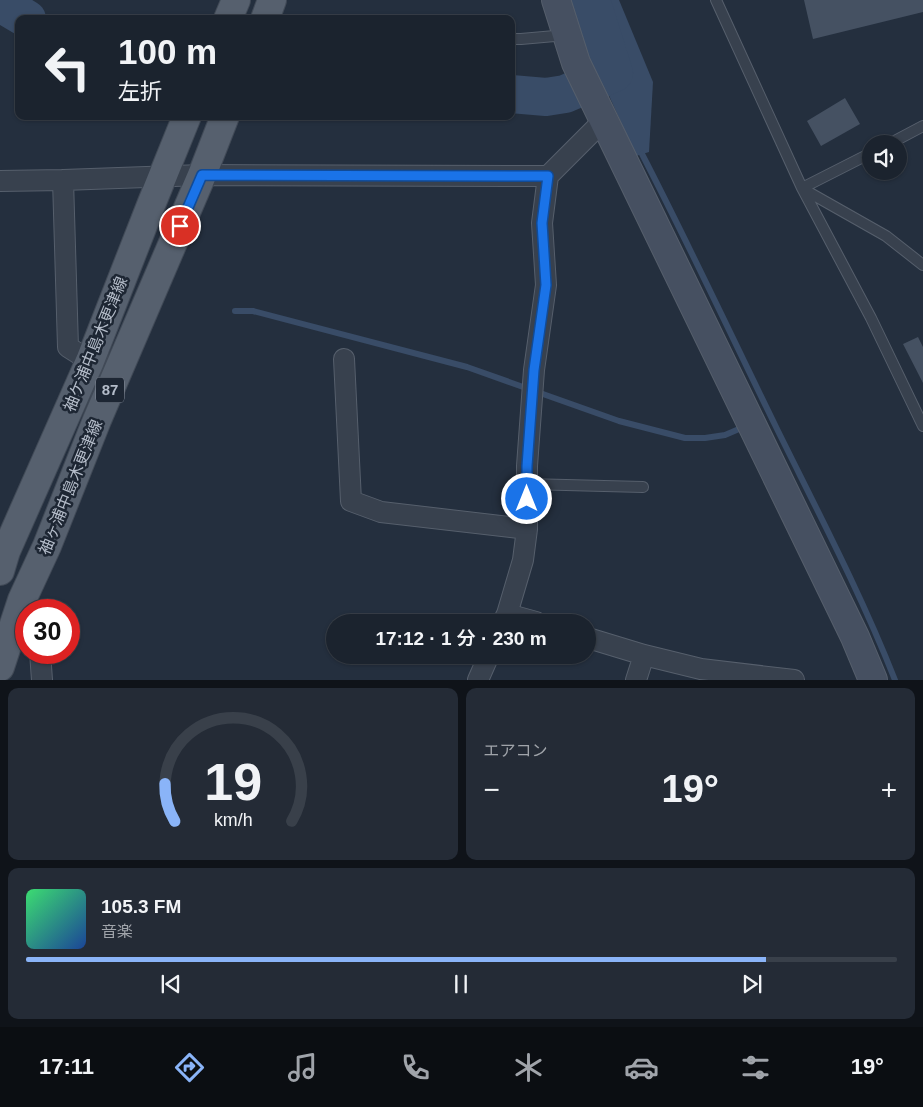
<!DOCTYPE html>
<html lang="ja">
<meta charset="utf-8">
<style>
:root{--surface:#1b232e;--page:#242b36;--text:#f1f3f6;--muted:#a0a4aa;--line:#39404a;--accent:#8ab4f8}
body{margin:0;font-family:Helvetica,"Noto Sans JP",sans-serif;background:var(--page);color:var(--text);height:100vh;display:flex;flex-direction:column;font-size:19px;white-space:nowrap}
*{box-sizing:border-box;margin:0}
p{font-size:16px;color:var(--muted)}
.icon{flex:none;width:28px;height:28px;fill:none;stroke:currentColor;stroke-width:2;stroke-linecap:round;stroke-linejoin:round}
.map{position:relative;height:680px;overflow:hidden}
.drawer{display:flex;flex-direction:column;gap:8px;padding:8px;background:#0f1319;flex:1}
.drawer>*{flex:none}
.hud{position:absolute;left:15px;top:15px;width:500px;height:105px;border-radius:10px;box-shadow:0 1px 4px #0004,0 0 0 1px var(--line);background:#1b232e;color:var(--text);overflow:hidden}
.controls{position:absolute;left:862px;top:135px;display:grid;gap:10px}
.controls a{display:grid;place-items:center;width:45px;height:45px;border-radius:50%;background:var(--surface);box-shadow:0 1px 4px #0004,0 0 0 1px var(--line);font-size:25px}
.speed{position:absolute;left:15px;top:599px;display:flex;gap:10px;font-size:25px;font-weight:700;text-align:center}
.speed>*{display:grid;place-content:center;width:65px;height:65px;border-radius:50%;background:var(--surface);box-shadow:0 1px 4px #0004,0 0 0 1px var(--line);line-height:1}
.speed .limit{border:8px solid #d22;background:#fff;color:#111}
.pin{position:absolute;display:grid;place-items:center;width:42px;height:42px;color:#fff;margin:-21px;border:2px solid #fff;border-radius:50%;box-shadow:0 1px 5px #0007}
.me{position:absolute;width:55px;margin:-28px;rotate:0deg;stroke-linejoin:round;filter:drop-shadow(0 0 4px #0008)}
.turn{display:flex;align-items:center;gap:18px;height:105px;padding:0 20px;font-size:22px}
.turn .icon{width:65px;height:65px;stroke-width:2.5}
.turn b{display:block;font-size:35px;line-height:42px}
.big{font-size:38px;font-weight:600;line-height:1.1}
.drawer .widget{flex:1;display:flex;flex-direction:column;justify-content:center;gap:8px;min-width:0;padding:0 18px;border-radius:10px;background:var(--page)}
.drawer .dial{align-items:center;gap:0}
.dial svg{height:130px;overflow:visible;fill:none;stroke:var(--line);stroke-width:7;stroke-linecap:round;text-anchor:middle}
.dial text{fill:var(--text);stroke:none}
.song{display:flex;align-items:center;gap:15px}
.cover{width:60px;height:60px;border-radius:8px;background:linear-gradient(135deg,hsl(140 70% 55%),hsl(220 70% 35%))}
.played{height:5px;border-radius:2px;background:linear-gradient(90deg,var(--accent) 85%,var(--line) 85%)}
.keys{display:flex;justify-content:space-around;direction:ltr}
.heat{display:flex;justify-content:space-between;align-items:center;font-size:28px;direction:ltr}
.drawer .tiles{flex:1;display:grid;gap:8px;grid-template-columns:1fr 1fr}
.widget:last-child{grid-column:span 2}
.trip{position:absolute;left:326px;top:614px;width:270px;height:50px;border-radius:25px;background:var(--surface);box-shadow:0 1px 4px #0004,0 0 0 1px var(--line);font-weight:600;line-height:50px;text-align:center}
.menu{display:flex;height:80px;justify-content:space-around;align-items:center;background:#0b0e12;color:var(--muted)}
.menu .icon{width:35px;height:35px}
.menu .current{color:var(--accent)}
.menu b{font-size:22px;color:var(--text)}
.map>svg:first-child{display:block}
</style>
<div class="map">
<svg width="923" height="680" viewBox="0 0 923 680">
<rect width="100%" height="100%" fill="#242f3e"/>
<path fill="#394c67" d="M 570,0 L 619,0 L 653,82 L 649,152 L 636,156 L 581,33 Z"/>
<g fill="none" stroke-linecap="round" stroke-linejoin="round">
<path stroke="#394c67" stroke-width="6" d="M 642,154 C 689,245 732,337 777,429 C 818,512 861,594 895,680
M 235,311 L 253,311 L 467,367 L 619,421 L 685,438 L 705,438 L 725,435 L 746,426"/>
<path stroke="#394c67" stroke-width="38" d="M 0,3 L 27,19
M 511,94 L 546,97 L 565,94 L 614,73 L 591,0"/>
</g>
<path fill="#455162" d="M 804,0 L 923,0 L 923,12 L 813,39 Z
M 845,98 L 860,124 L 821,146 L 807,121 Z
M 918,337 L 923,347 L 923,383 L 903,344 Z"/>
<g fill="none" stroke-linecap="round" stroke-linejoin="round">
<defs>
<path id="lane" d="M 716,0 L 802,188 L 871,318 L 923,426
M 511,39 L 521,39 L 566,35
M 889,144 L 923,126
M 802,188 L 871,153
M 803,189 L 886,236 L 923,265
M 527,484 L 643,487"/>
<path id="street" d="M 63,180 L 68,347 L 90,361
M 0,181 L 63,180 L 202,175 L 548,176
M 344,359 L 351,501 L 381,512 L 527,529
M 507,614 L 536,622
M 503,622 L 507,614 L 523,560 L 527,529 L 527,466 L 534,370 L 546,285 L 542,223 L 548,176 L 604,120
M 588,638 L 644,655 L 701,669 L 794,680
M 40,652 L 42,680
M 478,680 L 489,655
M 636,680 L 644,655"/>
<path id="secondary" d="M 556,0 L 576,63 L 855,637 L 873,680"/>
<path id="primary" d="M 228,19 L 236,0
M 265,19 L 272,0
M 0,571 L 6,551 L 90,361 L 151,205 L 187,116
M 0,667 L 22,600 L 47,546 L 97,420 L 202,175 L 225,116"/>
</defs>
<use href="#lane" stroke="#565f6c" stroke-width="12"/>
<use href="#street" stroke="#565f6c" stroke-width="22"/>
<use href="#secondary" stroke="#565f6c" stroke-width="30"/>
<use href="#primary" stroke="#414a57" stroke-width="30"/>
<use href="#lane" stroke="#38414e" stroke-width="10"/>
<use href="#street" stroke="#38414e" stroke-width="20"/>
<use href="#secondary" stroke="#465061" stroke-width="28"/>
<use href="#primary" stroke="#56606e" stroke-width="28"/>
</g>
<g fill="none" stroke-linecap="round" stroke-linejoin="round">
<defs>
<path id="route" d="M 180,226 L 202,175 L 548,176 L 542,223 L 546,285 L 534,370 L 527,466 L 527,499"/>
</defs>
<use href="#route" stroke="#114b97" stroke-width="12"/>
<use href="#route" stroke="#1a73e8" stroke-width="9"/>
</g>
<g text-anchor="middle" stroke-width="5" stroke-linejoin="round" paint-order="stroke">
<rect fill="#1d2633" stroke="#878f9c" stroke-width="1" x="96" y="377.5" width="28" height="25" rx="4"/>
<g font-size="15" font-weight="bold" fill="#b4bcc9">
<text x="110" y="395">87</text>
</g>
<g font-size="16" fill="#b4bcc9" stroke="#1d2633">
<text transform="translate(95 344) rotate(-68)" y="6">袖ケ浦中島木更津線</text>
<text transform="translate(70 487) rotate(-68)" y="6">袖ヶ浦中島木更津線</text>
</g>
</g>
</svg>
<div class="controls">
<a><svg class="icon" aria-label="sound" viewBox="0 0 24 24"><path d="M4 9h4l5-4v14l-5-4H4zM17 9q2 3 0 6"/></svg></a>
</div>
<div class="speed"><div class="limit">30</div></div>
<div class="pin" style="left:180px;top:226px;background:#d93025"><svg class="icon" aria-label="arrive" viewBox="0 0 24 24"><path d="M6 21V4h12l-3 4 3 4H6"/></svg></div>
<svg class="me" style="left:527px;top:499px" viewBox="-20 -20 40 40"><circle r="17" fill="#1a73e8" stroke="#fff" stroke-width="3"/><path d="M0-11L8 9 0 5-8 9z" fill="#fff"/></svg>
<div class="trip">17:12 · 1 分 · 230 m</div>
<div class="hud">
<div class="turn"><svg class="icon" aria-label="left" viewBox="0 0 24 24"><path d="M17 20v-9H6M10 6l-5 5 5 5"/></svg><div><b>100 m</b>左折</div></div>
</div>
</div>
<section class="drawer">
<div class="tiles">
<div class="widget dial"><svg viewBox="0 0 100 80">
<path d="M14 69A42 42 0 1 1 86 69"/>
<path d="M14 69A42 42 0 0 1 8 46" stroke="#8ab4f8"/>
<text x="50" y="56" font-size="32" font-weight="700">19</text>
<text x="50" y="72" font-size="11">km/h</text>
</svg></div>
<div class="widget"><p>エアコン</p>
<div class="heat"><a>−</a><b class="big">19°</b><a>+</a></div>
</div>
<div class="widget">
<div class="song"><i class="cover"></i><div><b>105.3 FM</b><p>音楽</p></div></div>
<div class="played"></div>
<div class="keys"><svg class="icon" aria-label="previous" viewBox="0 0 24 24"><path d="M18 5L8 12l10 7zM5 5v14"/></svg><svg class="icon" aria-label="pause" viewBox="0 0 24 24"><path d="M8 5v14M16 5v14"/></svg><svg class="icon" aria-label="next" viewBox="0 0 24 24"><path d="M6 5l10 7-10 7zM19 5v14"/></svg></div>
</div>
</div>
</section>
<nav class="menu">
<b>17:11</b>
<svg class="icon current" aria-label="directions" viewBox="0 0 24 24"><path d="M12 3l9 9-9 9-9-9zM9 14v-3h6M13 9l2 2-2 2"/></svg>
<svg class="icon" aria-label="music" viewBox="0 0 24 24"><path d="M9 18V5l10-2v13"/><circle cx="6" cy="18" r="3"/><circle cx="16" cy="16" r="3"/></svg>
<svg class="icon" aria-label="phone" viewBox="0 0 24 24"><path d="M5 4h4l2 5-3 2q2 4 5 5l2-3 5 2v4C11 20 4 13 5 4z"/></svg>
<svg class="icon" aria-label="climate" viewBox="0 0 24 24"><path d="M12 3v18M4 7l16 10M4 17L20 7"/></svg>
<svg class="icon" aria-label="car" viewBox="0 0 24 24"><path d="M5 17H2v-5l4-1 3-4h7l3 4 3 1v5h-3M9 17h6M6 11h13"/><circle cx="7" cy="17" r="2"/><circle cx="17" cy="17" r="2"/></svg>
<svg class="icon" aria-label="filters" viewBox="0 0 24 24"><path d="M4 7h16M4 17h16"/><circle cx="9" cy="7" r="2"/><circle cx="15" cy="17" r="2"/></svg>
<b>19°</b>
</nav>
